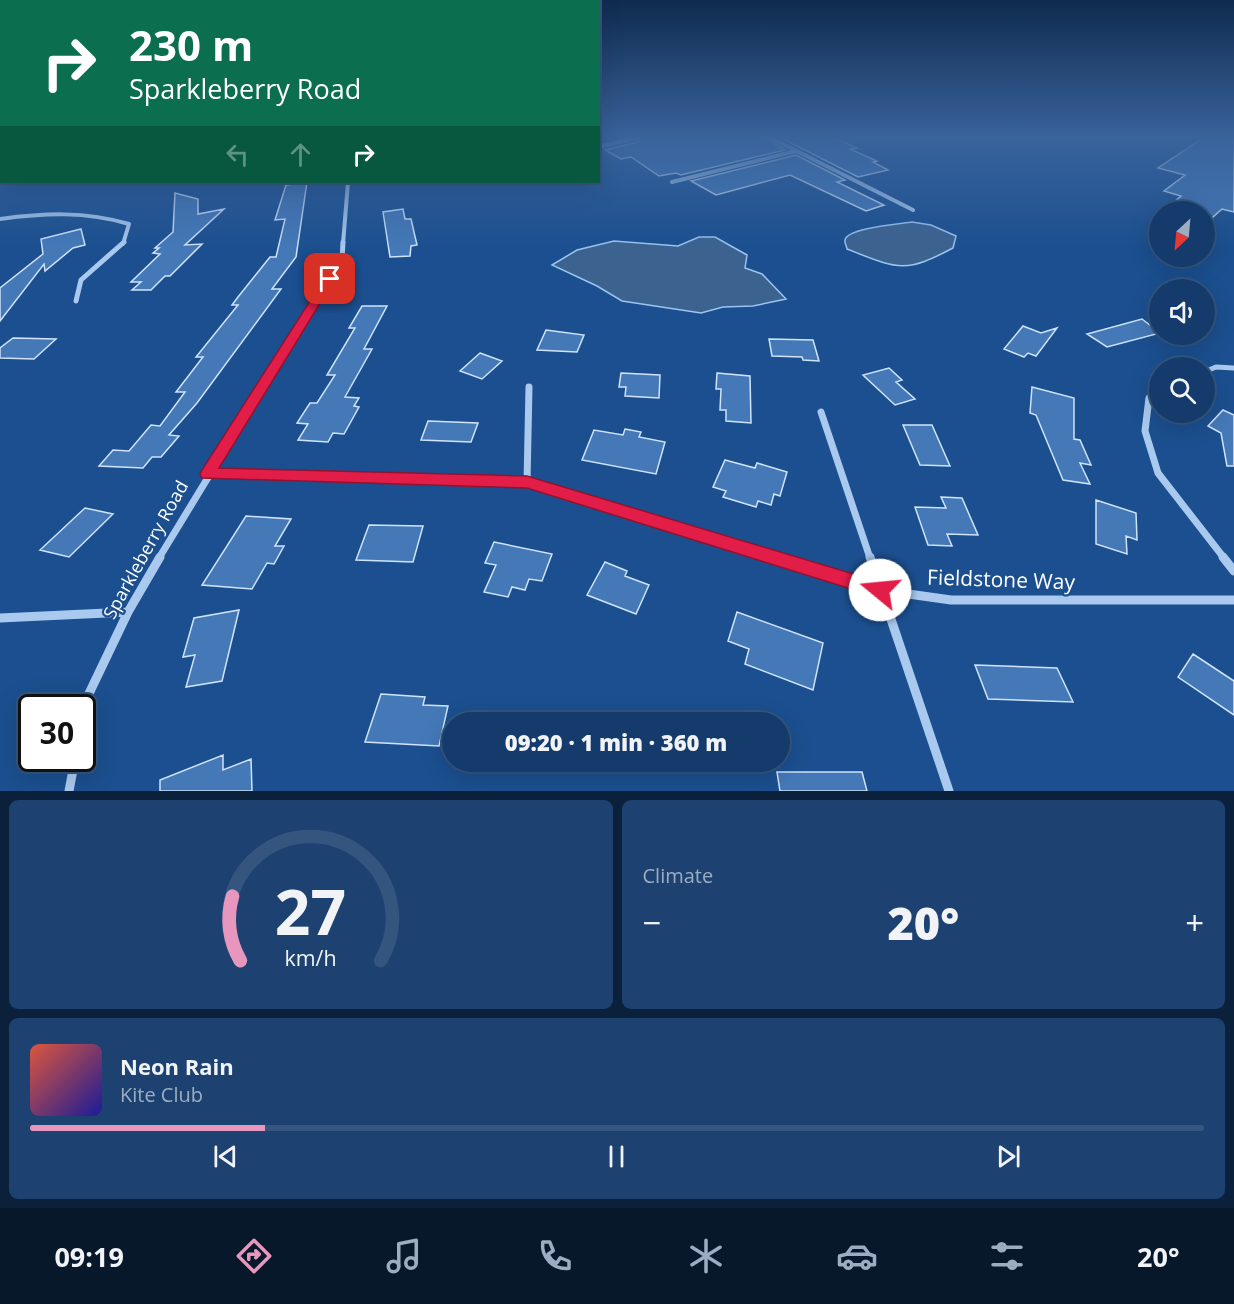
<!DOCTYPE html>
<meta charset="utf-8">
<style>
:root{--surface:#143b6b;--page:#1d4271;--text:#f1f3f6;--muted:#9dadc1;--line:#33557e;--accent:#e797bd}
body{margin:0;font-family:"Open Sans",sans-serif;background:var(--page);color:var(--text);height:100vh;display:flex;flex-direction:column;font-size:22px;white-space:nowrap}
*{box-sizing:border-box;margin:0}
p{font-size:20px;color:var(--muted)}
.icon{flex:none;width:33px;height:33px;fill:none;stroke:currentColor;stroke-width:2;stroke-linecap:round;stroke-linejoin:round}
.map{position:relative;height:791px;overflow:hidden}
.details{display:flex;flex-direction:column;gap:9px;padding:9px;background:#0b203b;flex:1}
.details>*{flex:none}
.hud{position:absolute;left:0px;top:0px;width:600px;height:183px;box-shadow:0 6px 24px #0002,0 0 0 2px var(--line);background:#0b6e4f;color:#fff;overflow:hidden}
.needle{width:39px;rotate:206deg}
.buttons{position:absolute;left:1149px;top:201px;display:grid;gap:12px}
.buttons a{display:grid;place-items:center;width:66px;height:66px;border-radius:50%;background:var(--surface);box-shadow:0 6px 24px #0002,0 0 0 2px var(--line);font-size:30px}
.speed{position:absolute;left:18px;top:694px;display:flex;gap:12px;font-size:30px;font-weight:700;text-align:center}
.speed>*{display:grid;place-content:center;width:78px;height:78px;border-radius:50%;background:var(--surface);box-shadow:0 6px 24px #0002,0 0 0 2px var(--line);line-height:1}
.speed .limit{border:3px solid #111;border-radius:9px;background:#fff;color:#111}
.pin{position:absolute;display:grid;place-items:center;width:51px;height:51px;color:#fff;margin:-26px;border-radius:12px;box-shadow:0 3px 9px #0006}
.me{position:absolute;width:66px;margin:-33px;rotate:287deg;stroke-linejoin:round;filter:drop-shadow(0 0 4px #0008)}
.turn{display:flex;align-items:center;gap:21px;height:126px;padding:0 30px;font-size:27px}
.turn .icon{width:78px;height:78px;stroke-width:2.5}
.turn b{display:block;font-size:42px;line-height:51px}
.lanes{display:flex;align-items:center;height:57px;padding:0 30px;background:#0003;justify-content:center;gap:30px;direction:ltr}
.lanes .off{opacity:.35}
.big{font-size:45px;font-weight:800;line-height:1.1}
.details .widget{flex:1;display:flex;flex-direction:column;justify-content:center;gap:9px;min-width:0;padding:0 21px;border-radius:9px;background:var(--page)}
.details .dial{align-items:center;gap:0}
.dial svg{height:156px;overflow:visible;fill:none;stroke:var(--line);stroke-width:7;stroke-linecap:round;text-anchor:middle}
.dial text{fill:var(--text);stroke:none}
.song{display:flex;align-items:center;gap:18px}
.cover{width:72px;height:72px;border-radius:9px;background:linear-gradient(135deg,hsl(10 70% 55%),hsl(240 70% 35%))}
.played{height:6px;border-radius:3px;background:linear-gradient(90deg,var(--accent) 20%,var(--line) 20%)}
.keys{display:flex;justify-content:space-around;direction:ltr}
.heat{display:flex;justify-content:space-between;align-items:center;font-size:33px;direction:ltr}
.details .tiles{flex:1;display:grid;gap:9px;grid-template-columns:1fr 1fr}
.widget:last-child{grid-column:span 2}
.trip{position:absolute;left:442px;top:712px;width:348px;height:60px;border-radius:30px;background:var(--surface);box-shadow:0 6px 24px #0002,0 0 0 2px var(--line);font-weight:800;line-height:60px;text-align:center}
.dock{display:flex;height:96px;justify-content:space-around;align-items:center;background:#08182b;color:var(--muted)}
.dock .icon{width:42px;height:42px}
.dock .on{color:var(--accent)}
.dock b{font-size:27px;color:var(--text)}
.map>svg:first-child{display:block}
</style>
<div class="map">
<svg width="1234" height="791" viewBox="0 0 1234 791">
<rect width="100%" height="100%" fill="#1b4f8f"/>
<path fill="#3c6290" stroke="#9cc4f0" stroke-width="1.5" d="M 912,222 L 931,225 L 956,236 L 953,248 C 904,274 898,269 847,249 C 847,247 844,242 845,240 C 847,228 900,224 912,222 Z
M 699,237 L 715,237 L 747,255 L 745,268 L 762,274 L 786,299 L 753,306 L 723,307 L 701,313 L 622,301 L 597,286 L 552,265 L 577,250 L 614,241 L 678,246 Z"/>
<path fill="#4478b7" stroke="#cfe3fa" stroke-width="1.5" d="M 641,138 L 767,138 L 785,150 L 681,175 L 676,173 L 659,176 L 631,157 L 621,159 L 605,150 L 638,142 Z
M 781,138 L 835,138 L 857,148 L 850,149 L 877,161 L 873,162 L 888,170 L 858,177 Z
M 1203,138 L 1234,138 L 1234,212 L 1222,209 L 1204,225 L 1204,212 L 1179,212 L 1167,208 L 1181,196 L 1164,191 L 1185,175 L 1158,168 Z
M 796,155 L 845,180 L 837,182 L 884,205 L 866,211 L 790,175 L 716,195 L 691,181 Z
M 307,182 L 296,257 L 272,289 L 281,289 L 197,403 L 169,435 L 179,436 L 161,457 L 152,457 L 143,468 L 99,466 L 113,450 L 129,451 L 151,425 L 160,426 L 185,392 L 176,392 L 203,357 L 196,357 L 238,305 L 232,305 L 238,297 L 270,257 L 276,257 L 285,219 L 275,220 L 286,185 Z
M 175,193 L 198,199 L 198,214 L 224,209 L 185,245 L 202,244 L 170,276 L 165,276 L 151,290 L 132,290 L 141,282 L 131,282 L 160,254 L 153,253 L 159,248 L 155,248 L 173,232 Z
M 403,209 L 405,219 L 411,219 L 417,245 L 411,246 L 410,256 L 390,257 L 383,212 Z
M 81,229 L 85,245 L 73,248 L 45,271 L 44,264 L 0,321 L 0,288 L 43,254 L 41,239 Z
M 362,306 L 387,306 L 364,349 L 372,349 L 345,397 L 359,398 L 354,406 L 359,407 L 344,434 L 333,433 L 328,442 L 298,440 L 308,424 L 297,423 L 310,403 L 317,403 L 335,375 L 327,375 L 355,328 L 349,328 Z
M 1142,319 L 1160,333 L 1107,347 L 1087,334 Z
M 1023,326 L 1041,333 L 1057,328 L 1036,356 L 1028,353 L 1024,357 L 1004,349 Z
M 546,330 L 584,335 L 577,352 L 537,350 Z
M 13,338 L 56,339 L 34,359 L 0,358 L 0,348 Z
M 769,339 L 813,340 L 819,361 L 803,360 L 802,357 L 772,356 Z
M 480,353 L 502,361 L 482,379 L 460,371 Z
M 889,368 L 902,380 L 896,382 L 915,399 L 895,405 L 863,375 Z
M 621,373 L 660,375 L 659,398 L 625,396 L 626,387 L 619,387 Z
M 717,373 L 750,376 L 751,423 L 726,421 L 726,410 L 720,410 L 721,389 L 716,389 Z
M 1032,387 L 1074,398 L 1074,439 L 1080,440 L 1091,465 L 1080,463 L 1090,484 L 1063,480 L 1036,415 L 1030,413 Z
M 1223,410 L 1234,415 L 1234,466 L 1227,466 L 1221,433 L 1208,426 Z
M 428,421 L 478,423 L 471,442 L 421,440 Z
M 903,425 L 932,425 L 950,466 L 920,465 Z
M 625,429 L 641,432 L 639,437 L 665,442 L 656,474 L 582,460 L 594,430 L 623,435 Z
M 725,460 L 755,468 L 757,463 L 787,472 L 780,496 L 774,494 L 771,505 L 758,501 L 756,507 L 723,497 L 726,491 L 713,487 Z
M 941,497 L 962,498 L 978,535 L 947,534 L 952,546 L 928,545 L 915,507 L 946,508 Z
M 1096,500 L 1136,513 L 1137,540 L 1126,536 L 1127,554 L 1096,544 Z
M 85,508 L 113,514 L 69,557 L 40,550 Z
M 246,516 L 291,519 L 275,546 L 284,546 L 274,564 L 267,563 L 252,589 L 202,585 Z
M 369,525 L 423,526 L 413,562 L 356,560 Z
M 494,542 L 552,554 L 542,581 L 529,579 L 525,590 L 512,587 L 508,597 L 484,592 L 496,565 L 485,563 Z
M 605,562 L 627,571 L 625,576 L 649,585 L 636,614 L 587,595 Z
M 239,610 L 222,681 L 186,687 L 195,655 L 183,657 L 194,618 Z
M 737,612 L 823,643 L 813,690 L 745,664 L 749,649 L 728,641 Z
M 1193,654 L 1234,681 L 1234,715 L 1178,677 Z
M 975,665 L 1057,668 L 1073,702 L 988,699 Z
M 381,694 L 425,697 L 423,705 L 448,706 L 439,746 L 365,742 Z
M 223,755 L 223,770 L 251,759 L 252,791 L 160,791 L 160,780 Z
M 777,772 L 862,772 L 867,791 L 780,791 Z"/>
<g fill="none" stroke-linecap="round" stroke-linejoin="round">
<path stroke="#a9c9ee" stroke-width="4" d="M 771,138 L 913,210
M 598,147 L 637,138
M 672,182 L 796,151
M 0,219 C 45,213 85,211 129,224 L 123,244
M 343,244 L 348,182"/>
<path stroke="#a9c9ee" stroke-width="5" d="M 76,301 L 81,280 L 124,242
M 1204,372 L 1216,367 L 1234,368
M 267,380 L 342,260 L 343,242"/>
<path stroke="#a9c9ee" stroke-width="7" d="M 1160,393 L 1149,398 L 1145,431 L 1158,473 L 1224,558
M 821,412 L 870,558
M 208,474 L 527,482 L 777,558
M 527,482 L 529,387
M 159,558 L 268,379"/>
<path stroke="#a9c9ee" stroke-width="9" d="M 772,557 L 880,590 L 951,600 L 1234,600
M 870,557 L 949,791
M 1223,557 L 1234,571
M 0,618 L 128,612
M 82,714 L 84,704 L 128,612 L 160,557
M 69,791 L 75,759"/>
</g>
<linearGradient id="sky" x2="0" y2="1"><stop stop-color="#0f2b4f"/><stop offset="0.55" stop-color="#39639b"/><stop offset="1" stop-color="#39639b" stop-opacity="0"/></linearGradient>
<rect width="1234" height="249" fill="url(#sky)"/>
<path fill="#e11d48" stroke="#92132f" stroke-width="1.5" d="M 330,276 L 335,279 L 219,468 L 527,476 L 880,582 L 887,585 L 889,590 L 887,596 L 880,598 L 527,488 L 202,478 L 200,474 L 202,470 L 324,279 Z"/>
<g text-anchor="middle" stroke-width="4.5" stroke-linejoin="round" paint-order="stroke">
<g font-size="18" fill="#fff" stroke="#1b4f8f">
<text transform="translate(146 550) rotate(-61)" y="6">Sparkleberry Road</text>
</g>
<g font-size="21" fill="#fff" stroke="#1b4f8f">
<text transform="translate(1001 580) rotate(2)" y="7">Fieldstone Way</text>
</g>
</g>
</svg>
<div class="buttons">
<a><svg class="needle" viewBox="-14 -14 28 28"><path d="M0-13l5 13h-10z" fill="#e53935"/><path d="M0 13l5-13h-10z" fill="#9dadc1"/></svg></a>
<a><svg class="icon" aria-label="sound" viewBox="0 0 24 24"><path d="M4 9h4l5-4v14l-5-4H4zM17 9q2 3 0 6"/></svg></a>
<a><svg class="icon" aria-label="search" viewBox="0 0 24 24"><circle cx="10" cy="10" r="6"/><path d="M15 15l6 6"/></svg></a>
</div>
<div class="speed"><div class="limit">30</div></div>
<div class="pin" style="left:330px;top:279px;background:#d93025"><svg class="icon" aria-label="arrive" viewBox="0 0 24 24"><path d="M6 21V4h12l-3 4 3 4H6"/></svg></div>
<svg class="me" style="left:880px;top:590px" viewBox="-20 -20 40 40"><circle r="19" fill="#fff"/><path d="M0-13L10 11 0 6-10 11z" fill="#e11d48"/></svg>
<div class="trip">09:20 · 1 min · 360 m</div>
<div class="hud">
<div class="turn"><svg class="icon" aria-label="right" viewBox="0 0 24 24"><path d="M7 20v-9h11M14 6l5 5-5 5"/></svg><div><b>230 m</b>Sparkleberry Road</div></div>
<div class="lanes"><svg class="icon off" aria-label="left" viewBox="0 0 24 24"><path d="M17 20v-9H6M10 6l-5 5 5 5"/></svg><svg class="icon off" aria-label="ahead" viewBox="0 0 24 24"><path d="M12 20V5M6 11l6-6 6 6"/></svg><svg class="icon" aria-label="right" viewBox="0 0 24 24"><path d="M7 20v-9h11M14 6l5 5-5 5"/></svg></div>
</div>
</div>
<section class="details">
<div class="tiles">
<div class="widget dial"><svg viewBox="0 0 100 80">
<path d="M14 69A42 42 0 1 1 86 69"/>
<path d="M14 69A42 42 0 0 1 10 36" stroke="#e797bd"/>
<text x="50" y="56" font-size="32" font-weight="700">27</text>
<text x="50" y="72" font-size="11">km/h</text>
</svg></div>
<div class="widget"><p>Climate</p>
<div class="heat"><a>−</a><b class="big">20°</b><a>+</a></div>
</div>
<div class="widget">
<div class="song"><i class="cover"></i><div><b>Neon Rain</b><p>Kite Club</p></div></div>
<div class="played"></div>
<div class="keys"><svg class="icon" aria-label="previous" viewBox="0 0 24 24"><path d="M18 5L8 12l10 7zM5 5v14"/></svg><svg class="icon" aria-label="pause" viewBox="0 0 24 24"><path d="M8 5v14M16 5v14"/></svg><svg class="icon" aria-label="next" viewBox="0 0 24 24"><path d="M6 5l10 7-10 7zM19 5v14"/></svg></div>
</div>
</div>
</section>
<nav class="dock">
<b>09:19</b>
<svg class="icon on" aria-label="directions" viewBox="0 0 24 24"><path d="M12 3l9 9-9 9-9-9zM9 14v-3h6M13 9l2 2-2 2"/></svg>
<svg class="icon" aria-label="music" viewBox="0 0 24 24"><path d="M9 18V5l10-2v13"/><circle cx="6" cy="18" r="3"/><circle cx="16" cy="16" r="3"/></svg>
<svg class="icon" aria-label="phone" viewBox="0 0 24 24"><path d="M5 4h4l2 5-3 2q2 4 5 5l2-3 5 2v4C11 20 4 13 5 4z"/></svg>
<svg class="icon" aria-label="climate" viewBox="0 0 24 24"><path d="M12 3v18M4 7l16 10M4 17L20 7"/></svg>
<svg class="icon" aria-label="car" viewBox="0 0 24 24"><path d="M5 17H2v-5l4-1 3-4h7l3 4 3 1v5h-3M9 17h6M6 11h13"/><circle cx="7" cy="17" r="2"/><circle cx="17" cy="17" r="2"/></svg>
<svg class="icon" aria-label="filters" viewBox="0 0 24 24"><path d="M4 7h16M4 17h16"/><circle cx="9" cy="7" r="2"/><circle cx="15" cy="17" r="2"/></svg>
<b>20°</b>
</nav>
